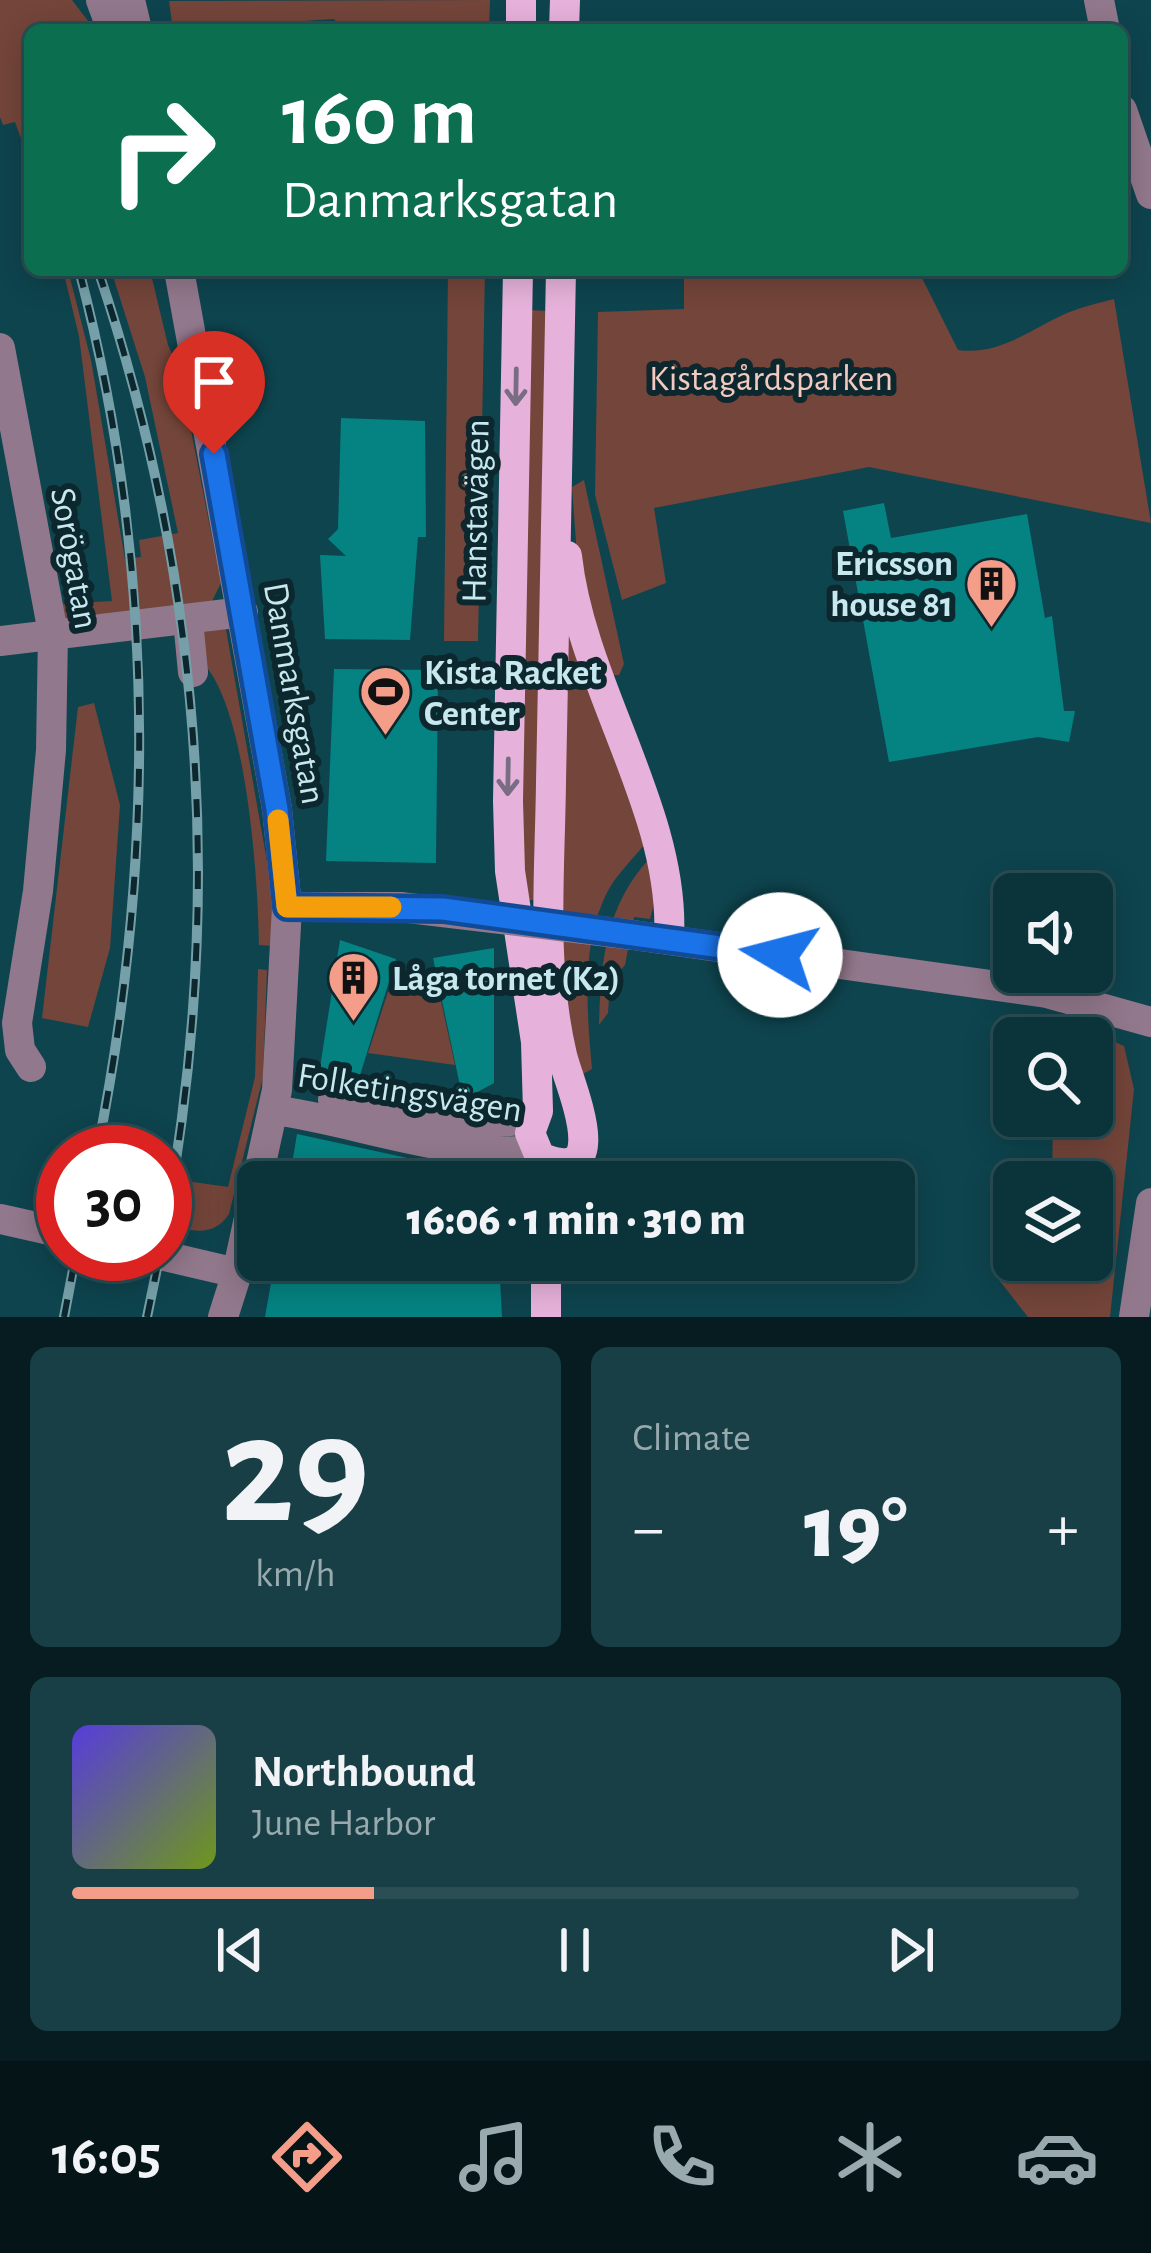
<!DOCTYPE html>
<meta charset="utf-8">
<style>
:root{--surface:#0a333a;--page:#183f45;--text:#f1f3f6;--muted:#99aaaf;--line:#2a4e54;--accent:#f49e89}
body{margin:0;font-family:"Alegreya Sans",sans-serif;background:var(--page);color:var(--text);height:100vh;display:flex;flex-direction:column;font-size:45px;white-space:nowrap}
*{box-sizing:border-box;margin:0}
p{font-size:39px;color:var(--muted)}
.icon{flex:none;width:66px;height:66px;fill:none;stroke:currentColor;stroke-width:2;stroke-linecap:round;stroke-linejoin:round}
.map{position:relative;height:1317px;overflow:hidden}
.drawer{display:flex;flex-direction:column;gap:30px;padding:30px;background:#061c20;flex:1}
.drawer>*{flex:none}
.banner{position:absolute;left:24px;top:24px;width:1104px;height:252px;border-radius:18px;box-shadow:0 6px 30px #0003,0 0 0 3px var(--line);background:#0b6e4f;color:#fff;overflow:hidden}
.controls{position:absolute;left:993px;top:873px;display:grid;gap:24px}
.controls a{display:grid;place-items:center;width:120px;height:120px;border-radius:18px;background:var(--surface);box-shadow:0 6px 30px #0003,0 0 0 3px var(--line);font-size:60px}
.speed{position:absolute;left:36px;top:1125px;display:flex;gap:24px;font-size:60px;font-weight:700;text-align:center}
.speed>*{display:grid;place-content:center;width:156px;height:156px;border-radius:50%;background:var(--surface);box-shadow:0 6px 30px #0003,0 0 0 3px var(--line);line-height:1}
.speed .limit{border:18px solid #d22;background:#fff;color:#111}
.pin{position:absolute;display:grid;place-items:center;width:102px;height:102px;color:#fff;margin:-123px -51px;border-radius:50% 50% 50% 0;rotate:-45deg;box-shadow:0 0 12px #0007}
.pin .icon{rotate:45deg}
.me{position:absolute;width:132px;margin:-66px;rotate:278deg;stroke-linejoin:round;filter:drop-shadow(0 0 9px #0008)}
.turn{display:flex;align-items:center;gap:42px;height:252px;padding:0 60px;font-size:54px}
.turn .icon{width:156px;height:156px;stroke-width:2.5}
.turn b{display:block;font-size:84px;line-height:102px}
.big{font-size:90px;font-weight:800;line-height:1.1}
.drawer .tile{flex:1;display:flex;flex-direction:column;justify-content:center;gap:18px;min-width:0;padding:0 42px;border-radius:18px;background:var(--page)}
.drawer .dial{align-items:center;gap:0}
.dial b{font-size:156px;line-height:1}
.song{display:flex;align-items:center;gap:36px}
.cover{width:144px;height:144px;border-radius:18px;background:linear-gradient(135deg,hsl(250 70% 55%),hsl(80 70% 35%))}
.played{height:12px;border-radius:6px;background:linear-gradient(90deg,var(--accent) 30%,var(--line) 30%)}
.keys{display:flex;justify-content:space-around;direction:ltr}
.heat{display:flex;justify-content:space-between;align-items:center;font-size:66px;direction:ltr}
.drawer .tiles{flex:1;display:grid;gap:30px;grid-template-columns:1fr 1fr}
.tile:last-child{grid-column:span 2}
.trip{position:absolute;left:237px;top:1161px;width:678px;height:120px;border-radius:18px;background:var(--surface);box-shadow:0 6px 30px #0003,0 0 0 3px var(--line);font-weight:800;line-height:120px;text-align:center}
.tabs{display:flex;height:192px;justify-content:space-around;align-items:center;background:#041417;color:var(--muted)}
.tabs .icon{width:84px;height:84px}
.tabs .selected{color:var(--accent)}
.tabs b{font-size:54px;color:var(--text)}
.map>svg:first-child{display:block}
</style>
<div class="map">
<svg width="1151" height="1317" viewBox="0 0 1151 1317">
<rect width="100%" height="100%" fill="#0e444e"/>
<path fill="#74453a" d="M 0,0 L 72,0 L 95,30 L 30,30 L 30,120 L 22,123 L 30,163 L 15,122 L 3,125 L 0,117 Z
M 490,0 L 489,30 L 350,30 L 333,19 L 173,30 L 169,1 Z
M 63,270 L 68,270 L 91,360 L 125,559 L 141,557 L 139,540 L 178,533 L 145,377 L 111,270 L 150,270 L 168,345 L 179,369 L 215,553 L 221,583 L 212,601 L 65,620 L 56,604 L 112,601 L 79,336 Z
M 448,270 L 485,270 L 478,641 L 444,641 Z
M 701,270 L 918,270 L 958,350 C 1000,356 1030,329 1067,313 C 1082,307 1098,303 1114,299 L 1151,523 L 869,467 L 654,508 L 666,583 L 622,600 L 595,495 L 598,312 L 684,309 L 684,275 L 700,275 Z
M 528,310 L 551,311 L 541,900 L 525,900 L 518,828 Z
M 584,480 L 624,664 L 619,675 L 610,675 L 579,583 L 572,487 Z
M 563,606 L 645,844 C 633,859 618,873 609,889 C 580,942 587,1012 592,1069 L 581,1075 L 560,973 Z
M 225,624 L 271,884 L 274,946 L 259,945 C 258,881 247,700 199,659 L 198,627 Z
M 94,703 L 120,805 L 110,948 L 88,1027 L 42,1018 L 78,707 Z
M 649,859 L 656,896 L 650,919 L 634,917 L 625,965 L 610,982 L 608,1013 L 599,1025 C 601,962 605,907 649,859 Z
M 258,969 L 267,970 L 263,1077 L 229,1214 C 213,1239 189,1230 165,1224 L 165,1178 L 228,1187 L 255,1077 Z
M 388,992 L 439,992 L 455,1065 L 368,1053 Z
M 1091,1031 L 1124,1046 L 1134,1089 L 1110,1317 L 1028,1317 L 996,1276 L 994,1262 L 1014,1245 L 1014,1260 L 1092,1260 L 1092,1182 L 1052,1182 L 1053,1116 L 1092,1116 L 1092,1038 L 1078,1038 Z"/>
<path fill="#048382" d="M 341,418 L 425,421 L 426,537 L 418,537 L 410,640 L 325,639 L 320,555 L 346,556 L 328,539 L 338,529 Z
M 884,503 L 891,538 L 1027,514 L 1045,618 L 1052,616 L 1064,711 L 1075,711 L 1069,742 L 1038,737 L 889,762 L 843,511 Z
M 334,669 L 438,670 L 436,863 L 326,861 Z
M 340,940 L 396,959 L 357,1085 L 318,1080 Z
M 494,948 L 494,1083 L 463,1100 L 433,958 Z
M 297,1134 L 435,1164 L 495,1171 L 495,1182 L 289,1182 Z
M 275,1260 L 499,1260 L 502,1317 L 265,1317 Z"/>
<g fill="none" stroke-linecap="round" stroke-linejoin="round">
<path stroke="#92788c" stroke-width="30" d="M 101,0 L 112,30
M 130,0 L 137,30
M 1099,0 L 1105,30
M 1122,110 L 1151,194
M 179,270 L 277,809 L 287,907 L 277,1090 L 237,1273 L 223,1317
M 0,348 L 53,633 L 51,750 L 38,891 L 17,1023 L 20,1050 L 31,1067
M 188,620 L 193,672
M 0,641 L 243,612
M 287,907 L 400,907
M 633,935 L 1047,993 L 1151,1022
M 333,1100 C 399,1111 467,1130 534,1118
M 274,1110 C 355,1121 455,1160 535,1150
M 0,1219 L 63,1233
M 156,1254 L 237,1273
M 1134,1317 L 1151,1203"/>
<path stroke="#e6b2db" stroke-width="30" d="M 521,30 L 521,0
M 564,30 L 565,0
M 518,270 L 508,801 L 510,871 L 536,1042 L 538,1111 L 530,1133 L 540,1157 C 618,1190 568,1082 562,1055 C 541,967 550,872 551,782 C 553,611 559,441 561,270
M 567,556 C 581,685 676,812 669,938
M 546,1260 L 546,1317"/>
<defs>
<path id="rail" d="M 29,121 L 30,125
M 79,270 C 156,562 156,857 97,1152
M 98,270 C 203,582 225,902 165,1226
M 64,1317 L 76,1254
M 147,1317 L 160,1254"/>
</defs>
<use href="#rail" stroke="#76a0a9" stroke-width="10"/>
<use href="#rail" stroke="#0c282e" stroke-width="6" stroke-dasharray="18" stroke-linecap="butt"/>
<path stroke="#92788c" stroke-width="30" d="M 400,907 L 633,935"/>
</g>
<defs><path id="oneway-shaft" d="M-6 0H5M1.5-3L5.5 0L1.5 3" fill="none" stroke-width="1.6" stroke-linecap="round" stroke-linejoin="round" transform="scale(3)"/></defs>
<g stroke="#796d84">
<use href="#oneway-shaft" transform="translate(516 387) rotate(91)"/>
<use href="#oneway-shaft" transform="translate(508 777) rotate(91)"/>
</g>
<g fill="none" stroke-linecap="round" stroke-linejoin="round">
<defs>
<path id="route" d="M 214,454 L 277,809 L 287,907 L 443,909 L 780,955"/>
</defs>
<use href="#route" stroke="#114b97" stroke-width="30"/>
<use href="#route" stroke="#1a73e8" stroke-width="21"/>
<path stroke="#f59e0b" stroke-width="21" d="M 278,820 L 287,907 L 391,907"/>
</g>
<defs>
<symbol id="building-pin" viewBox="-11 -11 22 30"><path d="M0 17L-7.5 6A9.5 9.5 0 1 1 7.5 6Z" fill="#f49e89" stroke="#0c282e"/><path d="M-4-6H4V6H1V3H-1V6H-4ZM-2.5-4.3h1.7v1.8h-1.7ZM.8-4.3h1.7v1.8H.8ZM-2.5-1h1.7V.8h-1.7ZM.8-1h1.7V.8H.8Z" fill="#111"/></symbol>
<symbol id="stadium-pin" viewBox="-11 -11 22 30"><path d="M0 17L-7.5 6A9.5 9.5 0 1 1 7.5 6Z" fill="#f49e89" stroke="#0c282e"/><path d="M0-5a6.5 5 0 1 0 0 10a6.5 5 0 1 0 0-10ZM-3.5-1.8h7v3.6h-7Z" fill="#111"/></symbol>
</defs>
<g fill-rule="evenodd">
<use href="#building-pin" x="962" y="554" width="59" height="81"/>
<use href="#stadium-pin" x="356" y="662" width="59" height="81"/>
<use href="#building-pin" x="324" y="948" width="59" height="81"/>
</g>
<g text-anchor="middle" stroke-width="12" stroke-linejoin="round" paint-order="stroke">
<g font-size="36" fill="#f3cac0" stroke="#0c282e">
<text x="771" y="390">Kistagårdsparken</text>
</g>
<g font-size="36" fill="#c8e8f0" stroke="#0c282e">
<text transform="translate(474 511) rotate(-89)" y="13">Hanstavägen</text>
<text transform="translate(76 558) rotate(80)" y="13">Sorögatan</text>
<text transform="translate(296 693) rotate(80)" y="13">Danmarksgatan</text>
<text transform="translate(410 1091) rotate(9)" y="13">Folketingsvägen</text>
</g>
<g font-size="36" font-weight="bold" fill="#c8e8f0" stroke="#0c282e" text-anchor="start">
<text x="953" y="575" text-anchor="end">Ericsson<tspan x="953" dy="41">house 81</tspan></text>
<text x="424" y="684">Kista Racket<tspan x="424" dy="41">Center</tspan></text>
<text x="392" y="990">Låga tornet (K2)</text>
</g>
</g>
</svg>
<div class="controls">
<a><svg class="icon" aria-label="sound" viewBox="0 0 24 24"><path d="M4 9h4l5-4v14l-5-4H4zM17 9q2 3 0 6"/></svg></a>
<a><svg class="icon" aria-label="search" viewBox="0 0 24 24"><circle cx="10" cy="10" r="6"/><path d="M15 15l6 6"/></svg></a>
<a><svg class="icon" aria-label="layers" viewBox="0 0 24 24"><path d="M12 4l9 5-9 5-9-5zM3 14l9 5 9-5"/></svg></a>
</div>
<div class="speed"><div class="limit">30</div></div>
<div class="pin" style="left:214px;top:454px;background:#d93025"><svg class="icon" aria-label="arrive" viewBox="0 0 24 24"><path d="M6 21V4h12l-3 4 3 4H6"/></svg></div>
<svg class="me" style="left:780px;top:955px" viewBox="-20 -20 40 40"><circle r="19" fill="#fff"/><path d="M0-13L10 11 0 6-10 11z" fill="#1a73e8"/></svg>
<div class="trip">16:06 · 1 min · 310 m</div>
<div class="banner">
<div class="turn"><svg class="icon" aria-label="right" viewBox="0 0 24 24"><path d="M7 20v-9h11M14 6l5 5-5 5"/></svg><div><b>160 m</b>Danmarksgatan</div></div>
</div>
</div>
<section class="drawer">
<div class="tiles">
<div class="tile dial"><b>29</b><p>km/h</p></div>
<div class="tile"><p>Climate</p>
<div class="heat"><a>−</a><b class="big">19°</b><a>+</a></div>
</div>
<div class="tile">
<div class="song"><i class="cover"></i><div><b>Northbound</b><p>June Harbor</p></div></div>
<div class="played"></div>
<div class="keys"><svg class="icon" aria-label="previous" viewBox="0 0 24 24"><path d="M18 5L8 12l10 7zM5 5v14"/></svg><svg class="icon" aria-label="pause" viewBox="0 0 24 24"><path d="M8 5v14M16 5v14"/></svg><svg class="icon" aria-label="next" viewBox="0 0 24 24"><path d="M6 5l10 7-10 7zM19 5v14"/></svg></div>
</div>
</div>
</section>
<nav class="tabs">
<b>16:05</b>
<svg class="icon selected" aria-label="directions" viewBox="0 0 24 24"><path d="M12 3l9 9-9 9-9-9zM9 14v-3h6M13 9l2 2-2 2"/></svg>
<svg class="icon" aria-label="music" viewBox="0 0 24 24"><path d="M9 18V5l10-2v13"/><circle cx="6" cy="18" r="3"/><circle cx="16" cy="16" r="3"/></svg>
<svg class="icon" aria-label="phone" viewBox="0 0 24 24"><path d="M5 4h4l2 5-3 2q2 4 5 5l2-3 5 2v4C11 20 4 13 5 4z"/></svg>
<svg class="icon" aria-label="climate" viewBox="0 0 24 24"><path d="M12 3v18M4 7l16 10M4 17L20 7"/></svg>
<svg class="icon" aria-label="car" viewBox="0 0 24 24"><path d="M5 17H2v-5l4-1 3-4h7l3 4 3 1v5h-3M9 17h6M6 11h13"/><circle cx="7" cy="17" r="2"/><circle cx="17" cy="17" r="2"/></svg>
</nav>
